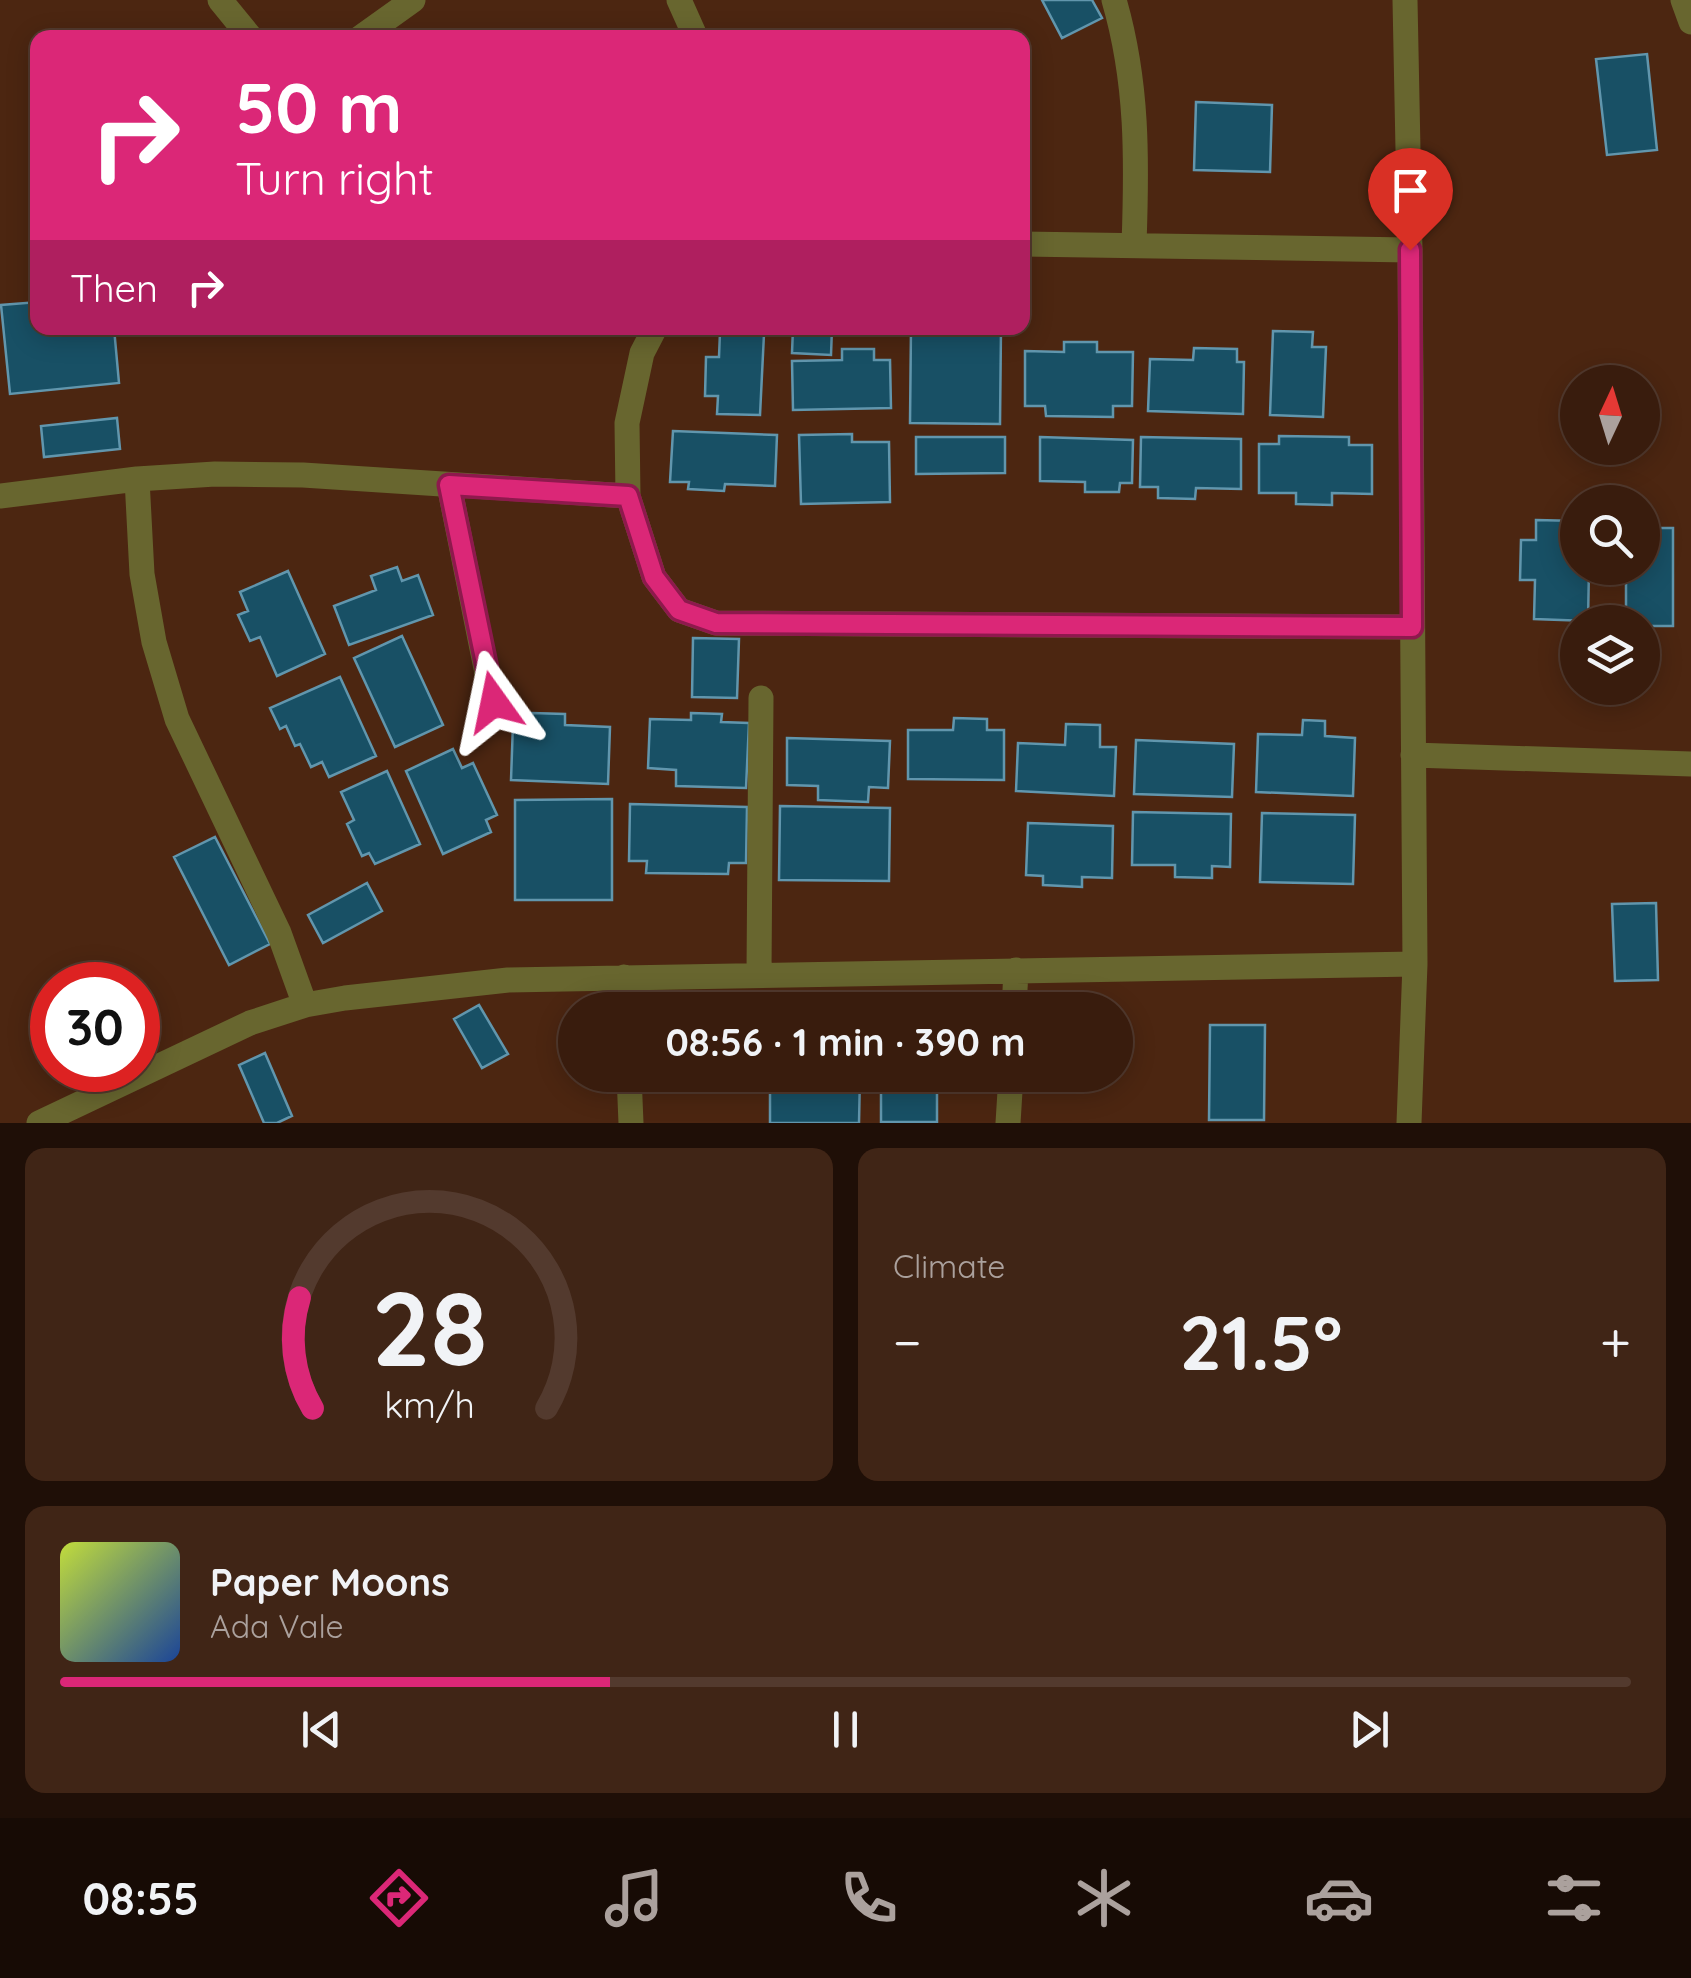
<!DOCTYPE html>
<meta charset="utf-8">
<style>
:root{--surface:#391c0d;--page:#402516;--text:#f1f3f6;--muted:#aba19d;--line:#533a2e;--accent:#db2777}
body{margin:0;font-family:Quicksand,sans-serif;background:var(--page);color:var(--text);height:100vh;display:flex;flex-direction:column;font-size:38px;white-space:nowrap}
*{box-sizing:border-box;margin:0}
p{font-size:32px;color:var(--muted)}
.icon{flex:none;width:55px;height:55px;fill:none;stroke:currentColor;stroke-width:2;stroke-linecap:round;stroke-linejoin:round}
.map{position:relative;height:1123px;overflow:hidden}
.panel{display:flex;flex-direction:column;gap:25px;padding:25px;background:#1f0f07;flex:1}
.panel>*{flex:none}
.banner{position:absolute;left:30px;top:30px;width:1000px;height:305px;border-radius:20px;box-shadow:0 5px 25px #0003,0 0 0 2px var(--line);background:#db2777;color:#fff;overflow:hidden}
.needle{width:65px;rotate:4deg}
.fabs{position:absolute;left:1560px;top:365px;display:grid;gap:20px}
.fabs a{display:grid;place-items:center;width:100px;height:100px;border-radius:50%;background:var(--surface);box-shadow:0 5px 25px #0003,0 0 0 2px var(--line);font-size:50px}
.speed{position:absolute;left:30px;top:962px;display:flex;gap:20px;font-size:50px;font-weight:700;text-align:center}
.speed>*{display:grid;place-content:center;width:130px;height:130px;border-radius:50%;background:var(--surface);box-shadow:0 5px 25px #0003,0 0 0 2px var(--line);line-height:1}
.speed .limit{border:15px solid #d22;background:#fff;color:#111}
.pin{position:absolute;display:grid;place-items:center;width:85px;height:85px;color:#fff;margin:-102px -42px;border-radius:50% 50% 50% 0;rotate:-45deg;box-shadow:0 0 10px #0007}
.pin .icon{rotate:45deg}
.me{position:absolute;width:110px;margin:-55px;rotate:348deg;stroke-linejoin:round;filter:drop-shadow(0 0 8px #0008)}
.turn{display:flex;align-items:center;gap:35px;height:210px;padding:0 40px;font-size:45px}
.turn .icon{width:130px;height:130px;stroke-width:2.5}
.turn b{display:block;font-size:70px;line-height:85px}
.then{display:flex;align-items:center;height:95px;padding:0 40px;background:#0003;gap:20px;font-size:38px}
.big{font-size:75px;font-weight:700;line-height:1.1}
.panel .widget{flex:1;display:flex;flex-direction:column;justify-content:center;gap:15px;min-width:0;padding:0 35px;border-radius:20px;background:var(--page)}
.panel .dial{align-items:center;gap:0}
.dial svg{height:260px;overflow:visible;fill:none;stroke:var(--line);stroke-width:7;stroke-linecap:round;text-anchor:middle}
.dial text{fill:var(--text);stroke:none}
.song{display:flex;align-items:center;gap:30px}
.cover{width:120px;height:120px;border-radius:15px;background:linear-gradient(135deg,hsl(70 70% 55%),hsl(220 70% 35%))}
.played{height:10px;border-radius:5px;background:linear-gradient(90deg,var(--accent) 35%,var(--line) 35%)}
.keys{display:flex;justify-content:space-around;direction:ltr}
.heat{display:flex;justify-content:space-between;align-items:center;font-size:55px;direction:ltr}
.panel .tiles{flex:1;display:grid;gap:25px;grid-template-columns:1fr 1fr}
.widget:last-child{grid-column:span 2}
.trip{position:absolute;left:558px;top:992px;width:575px;height:100px;border-radius:50px;background:var(--surface);box-shadow:0 5px 25px #0003,0 0 0 2px var(--line);font-weight:700;line-height:100px;text-align:center}
.tab-bar{display:flex;height:160px;justify-content:space-around;align-items:center;background:#170b05;color:var(--muted)}
.tab-bar .icon{width:70px;height:70px}
.tab-bar .current{color:var(--accent)}
.tab-bar b{font-size:45px;color:var(--text)}
.map>svg:first-child{display:block}
</style>
<div class="map">
<svg width="1691" height="1123" viewBox="0 0 1691 1123">
<rect width="100%" height="100%" fill="#4c2611"/>
<path fill="#185065" stroke="#6196ad" stroke-width="2.5" d="M 1042,0 L 1092,0 L 1102,18 L 1062,38 Z
M 1647,54 L 1657,150 L 1607,155 L 1596,59 Z
M 1196,102 L 1272,105 L 1270,172 L 1194,170 Z
M 38,302 L 38,328 L 114,328 L 119,383 L 10,394 L 1,305 Z
M 793,328 L 832,328 L 831,355 L 792,353 Z
M 911,328 L 1001,328 L 1000,424 L 910,423 Z
M 1273,331 L 1313,332 L 1312,347 L 1326,347 L 1323,417 L 1270,415 Z
M 720,332 L 764,334 L 760,415 L 717,414 L 718,396 L 705,396 L 706,357 L 719,357 Z
M 1064,342 L 1097,342 L 1097,352 L 1133,352 L 1132,406 L 1113,406 L 1113,417 L 1046,416 L 1045,406 L 1025,406 L 1025,351 L 1064,352 Z
M 1194,348 L 1237,349 L 1237,362 L 1244,362 L 1243,414 L 1148,411 L 1150,359 L 1193,360 Z
M 842,349 L 874,349 L 874,360 L 890,360 L 891,408 L 793,410 L 792,361 L 842,360 Z
M 117,418 L 120,449 L 44,457 L 41,426 Z
M 673,431 L 777,435 L 775,486 L 725,484 L 724,491 L 688,489 L 689,482 L 670,482 Z
M 852,434 L 852,442 L 889,442 L 890,502 L 801,504 L 799,435 Z
M 1279,436 L 1349,437 L 1349,445 L 1372,445 L 1372,494 L 1332,493 L 1332,505 L 1296,504 L 1296,493 L 1259,493 L 1259,444 L 1279,444 Z
M 916,437 L 1005,437 L 1005,473 L 916,474 Z
M 1040,437 L 1133,440 L 1132,483 L 1120,483 L 1119,492 L 1085,492 L 1085,482 L 1040,481 Z
M 1141,437 L 1241,439 L 1241,489 L 1196,488 L 1195,499 L 1158,498 L 1158,487 L 1140,487 Z
M 1536,520 L 1578,521 L 1578,568 L 1589,568 L 1588,621 L 1534,619 L 1535,580 L 1520,580 L 1521,540 L 1536,540 Z
M 1642,528 L 1673,528 L 1673,626 L 1642,626 L 1642,622 L 1626,622 L 1626,568 L 1642,568 Z
M 397,567 L 402,581 L 418,575 L 433,615 L 349,645 L 334,606 L 376,590 L 371,576 Z
M 288,571 L 325,654 L 277,676 L 260,637 L 250,641 L 238,615 L 248,611 L 240,592 Z
M 402,636 L 443,725 L 395,747 L 354,658 Z
M 693,638 L 739,639 L 737,698 L 692,697 Z
M 340,677 L 376,756 L 329,777 L 322,762 L 311,767 L 300,744 L 295,746 L 286,726 L 280,729 L 270,708 Z
M 531,713 L 565,714 L 565,725 L 610,727 L 608,784 L 511,780 L 513,723 L 531,724 Z
M 691,713 L 722,714 L 721,722 L 749,723 L 746,788 L 676,786 L 676,770 L 648,768 L 650,719 L 691,720 Z
M 954,718 L 987,719 L 987,730 L 1004,730 L 1004,780 L 908,779 L 908,730 L 953,730 Z
M 1303,720 L 1325,721 L 1325,736 L 1355,738 L 1353,796 L 1256,792 L 1258,734 L 1302,735 Z
M 1066,724 L 1100,725 L 1100,747 L 1116,747 L 1114,796 L 1016,791 L 1018,743 L 1065,745 Z
M 787,738 L 890,741 L 888,788 L 869,787 L 868,802 L 818,800 L 818,786 L 787,785 Z
M 1136,740 L 1234,744 L 1232,797 L 1134,794 Z
M 453,749 L 462,768 L 473,763 L 497,815 L 486,820 L 491,832 L 443,854 L 406,771 Z
M 387,771 L 420,844 L 375,864 L 369,853 L 362,856 L 347,824 L 354,820 L 341,792 Z
M 612,799 L 612,900 L 515,900 L 515,800 Z
M 630,804 L 747,807 L 746,863 L 729,863 L 728,874 L 646,873 L 647,861 L 629,861 Z
M 780,806 L 890,808 L 889,881 L 779,880 Z
M 1133,812 L 1231,814 L 1230,867 L 1212,866 L 1212,878 L 1175,877 L 1175,865 L 1132,865 Z
M 1262,813 L 1355,815 L 1353,884 L 1260,882 Z
M 1028,823 L 1113,826 L 1112,878 L 1082,877 L 1082,887 L 1043,885 L 1043,876 L 1026,875 Z
M 215,837 L 270,944 L 229,965 L 174,857 Z
M 367,883 L 382,911 L 323,943 L 308,915 Z
M 1656,903 L 1658,980 L 1615,981 L 1612,904 Z
M 766,993 L 804,995 L 804,1010 L 765,1010 Z
M 479,1005 L 508,1054 L 482,1068 L 454,1019 Z
M 1210,1025 L 1265,1025 L 1264,1120 L 1209,1120 Z
M 265,1053 L 292,1116 L 277,1123 L 264,1123 L 239,1065 Z
M 770,1075 L 860,1075 L 859,1123 L 770,1123 Z
M 881,1075 L 937,1075 L 937,1122 L 881,1122 Z"/>
<g fill="none" stroke-linecap="round" stroke-linejoin="round">
<path stroke="#68662f" stroke-width="25" d="M 220,0 L 251,38
M 679,0 L 696,38
M 1114,0 C 1138,82 1137,161 1134,245
M 1405,0 L 1410,250 L 1415,964 L 1409,1123
M 1683,0 L 1691,22
M 360,38 L 413,0
M 1022,244 L 1410,250
M 655,328 L 642,353 L 627,423 L 628,496 L 654,577 L 679,610 L 716,623 L 1412,627
M 137,479 L 142,574 L 154,642 L 177,719 L 279,933 L 305,1005
M 449,485 L 493,703
M 0,496 L 137,479 L 215,474 L 303,475 L 628,496
M 1413,755 L 1691,764
M 759,974 L 761,698
M 624,977 L 626,1010
M 1014,1010 L 1016,970
M 629,1075 L 631,1123
M 39,1123 L 250,1023 L 305,1005 L 345,998 L 508,980 L 1415,964
M 1008,1123 L 1011,1075"/>
</g>
<g fill="none" stroke-linecap="round" stroke-linejoin="round">
<defs>
<path id="route" d="M 494,702 L 449,485 L 628,496 L 654,577 L 679,610 L 716,623 L 1412,627 L 1410,250"/>
</defs>
<use href="#route" stroke="#8e194d" stroke-width="25"/>
<use href="#route" stroke="#db2777" stroke-width="18"/>
</g>
</svg>
<div class="fabs">
<a><svg class="needle" viewBox="-14 -14 28 28"><path d="M0-13l5 13h-10z" fill="#e53935"/><path d="M0 13l5-13h-10z" fill="#aba19d"/></svg></a>
<a><svg class="icon" aria-label="search" viewBox="0 0 24 24"><circle cx="10" cy="10" r="6"/><path d="M15 15l6 6"/></svg></a>
<a><svg class="icon" aria-label="layers" viewBox="0 0 24 24"><path d="M12 4l9 5-9 5-9-5zM3 14l9 5 9-5"/></svg></a>
</div>
<div class="speed"><div class="limit">30</div></div>
<div class="pin" style="left:1410px;top:250px;background:#d93025"><svg class="icon" aria-label="arrive" viewBox="0 0 24 24"><path d="M6 21V4h12l-3 4 3 4H6"/></svg></div>
<svg class="me" style="left:494px;top:702px" viewBox="-20 -20 40 40"><path d="M0-17L14 15 0 8-14 15z" fill="#db2777" stroke="#fff" stroke-width="4"/></svg>
<div class="trip">08:56 · 1 min · 390 m</div>
<div class="banner">
<div class="turn"><svg class="icon" aria-label="right" viewBox="0 0 24 24"><path d="M7 20v-9h11M14 6l5 5-5 5"/></svg><div><b>50 m</b>Turn right</div></div>
<div class="then">Then<svg class="icon" aria-label="right" viewBox="0 0 24 24"><path d="M7 20v-9h11M14 6l5 5-5 5"/></svg></div>
</div>
</div>
<section class="panel">
<div class="tiles">
<div class="widget dial"><svg viewBox="0 0 100 80">
<path d="M14 69A42 42 0 1 1 86 69"/>
<path d="M14 69A42 42 0 0 1 10 35" stroke="#db2777"/>
<text x="50" y="56" font-size="32" font-weight="700">28</text>
<text x="50" y="72" font-size="11">km/h</text>
</svg></div>
<div class="widget"><p>Climate</p>
<div class="heat"><a>−</a><b class="big">21.5°</b><a>+</a></div>
</div>
<div class="widget">
<div class="song"><i class="cover"></i><div><b>Paper Moons</b><p>Ada Vale</p></div></div>
<div class="played"></div>
<div class="keys"><svg class="icon" aria-label="previous" viewBox="0 0 24 24"><path d="M18 5L8 12l10 7zM5 5v14"/></svg><svg class="icon" aria-label="pause" viewBox="0 0 24 24"><path d="M8 5v14M16 5v14"/></svg><svg class="icon" aria-label="next" viewBox="0 0 24 24"><path d="M6 5l10 7-10 7zM19 5v14"/></svg></div>
</div>
</div>
</section>
<nav class="tab-bar">
<b>08:55</b>
<svg class="icon current" aria-label="directions" viewBox="0 0 24 24"><path d="M12 3l9 9-9 9-9-9zM9 14v-3h6M13 9l2 2-2 2"/></svg>
<svg class="icon" aria-label="music" viewBox="0 0 24 24"><path d="M9 18V5l10-2v13"/><circle cx="6" cy="18" r="3"/><circle cx="16" cy="16" r="3"/></svg>
<svg class="icon" aria-label="phone" viewBox="0 0 24 24"><path d="M5 4h4l2 5-3 2q2 4 5 5l2-3 5 2v4C11 20 4 13 5 4z"/></svg>
<svg class="icon" aria-label="climate" viewBox="0 0 24 24"><path d="M12 3v18M4 7l16 10M4 17L20 7"/></svg>
<svg class="icon" aria-label="car" viewBox="0 0 24 24"><path d="M5 17H2v-5l4-1 3-4h7l3 4 3 1v5h-3M9 17h6M6 11h13"/><circle cx="7" cy="17" r="2"/><circle cx="17" cy="17" r="2"/></svg>
<svg class="icon" aria-label="filters" viewBox="0 0 24 24"><path d="M4 7h16M4 17h16"/><circle cx="9" cy="7" r="2"/><circle cx="15" cy="17" r="2"/></svg>
</nav>
